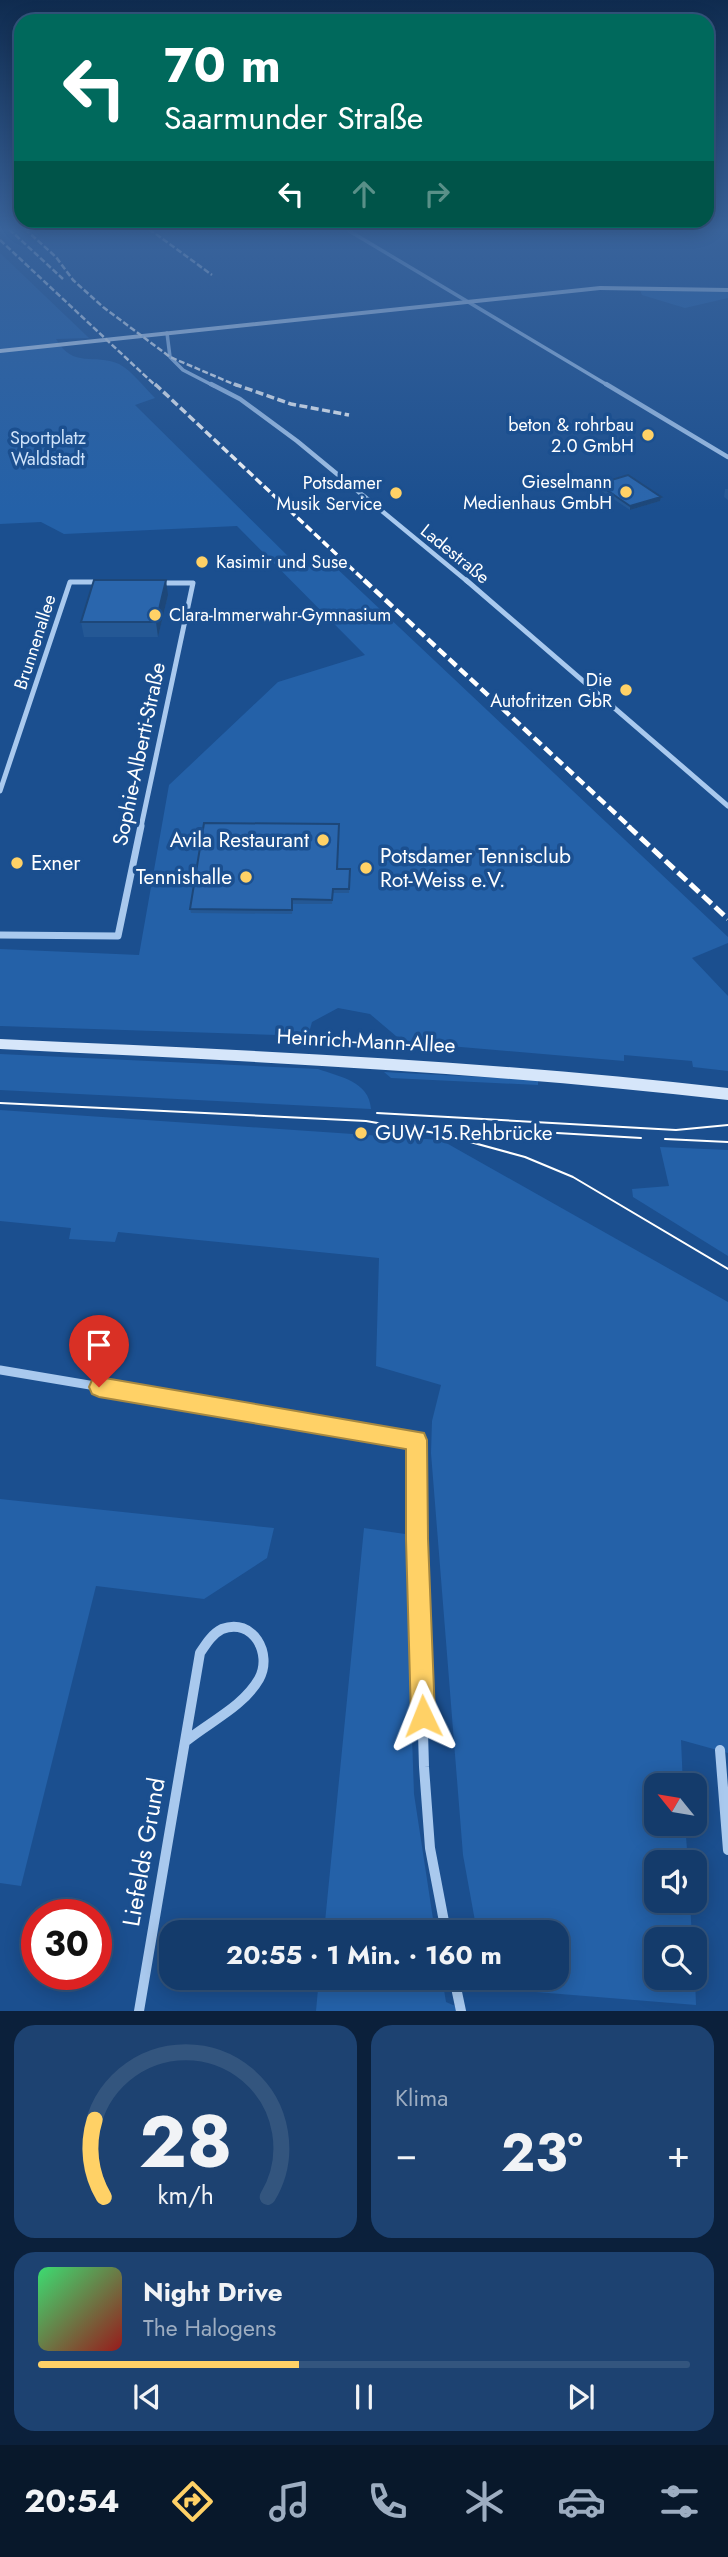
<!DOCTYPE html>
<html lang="de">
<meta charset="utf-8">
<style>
:root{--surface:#143b6b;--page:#1d4271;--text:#f1f3f6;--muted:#9dadc1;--line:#33557e;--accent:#ffd166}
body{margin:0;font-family:Jost,sans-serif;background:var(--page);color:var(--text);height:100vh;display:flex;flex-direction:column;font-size:26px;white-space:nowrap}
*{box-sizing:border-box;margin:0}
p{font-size:23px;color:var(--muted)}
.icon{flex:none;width:38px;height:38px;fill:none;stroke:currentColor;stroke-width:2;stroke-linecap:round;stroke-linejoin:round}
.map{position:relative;height:2011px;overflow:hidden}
.panel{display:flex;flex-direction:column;gap:14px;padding:14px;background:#0b203b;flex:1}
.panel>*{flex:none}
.guide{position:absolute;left:14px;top:14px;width:700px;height:214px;border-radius:21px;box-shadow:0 4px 18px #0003,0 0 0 2px var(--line);background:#00695c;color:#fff;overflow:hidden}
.needle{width:46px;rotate:300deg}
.controls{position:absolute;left:644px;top:1773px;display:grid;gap:14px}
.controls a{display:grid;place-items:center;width:63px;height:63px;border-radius:14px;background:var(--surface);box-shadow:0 4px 18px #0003,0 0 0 2px var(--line);font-size:35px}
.speed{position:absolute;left:21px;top:1899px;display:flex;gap:14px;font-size:35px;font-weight:700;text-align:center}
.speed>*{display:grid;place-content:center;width:91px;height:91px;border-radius:50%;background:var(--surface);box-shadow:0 4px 18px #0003,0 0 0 2px var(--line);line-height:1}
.speed .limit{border:10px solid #d22;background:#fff;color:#111}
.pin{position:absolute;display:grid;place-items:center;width:60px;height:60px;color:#fff;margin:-72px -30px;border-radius:50% 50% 50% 0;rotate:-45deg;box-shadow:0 0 7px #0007}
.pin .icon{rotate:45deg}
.me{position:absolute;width:77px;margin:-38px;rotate:358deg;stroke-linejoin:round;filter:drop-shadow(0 0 5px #0008)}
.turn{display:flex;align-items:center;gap:24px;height:147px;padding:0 35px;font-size:32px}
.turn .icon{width:91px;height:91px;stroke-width:2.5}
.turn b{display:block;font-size:49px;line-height:60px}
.lanes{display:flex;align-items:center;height:66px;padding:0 35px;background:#0003;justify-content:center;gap:35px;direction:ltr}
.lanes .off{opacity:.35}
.big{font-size:52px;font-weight:700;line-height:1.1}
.panel .card{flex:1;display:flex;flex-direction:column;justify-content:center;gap:10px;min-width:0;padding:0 24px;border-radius:21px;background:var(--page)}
.panel .dial{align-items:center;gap:0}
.dial svg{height:182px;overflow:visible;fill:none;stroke:var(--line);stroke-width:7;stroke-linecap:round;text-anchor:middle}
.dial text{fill:var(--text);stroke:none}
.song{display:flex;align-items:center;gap:21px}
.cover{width:84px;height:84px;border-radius:10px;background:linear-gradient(135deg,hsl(140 70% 55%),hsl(0 70% 35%))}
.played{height:7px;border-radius:4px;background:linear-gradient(90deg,var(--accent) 40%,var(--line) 40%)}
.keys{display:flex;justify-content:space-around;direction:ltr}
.heat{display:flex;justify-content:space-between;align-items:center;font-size:38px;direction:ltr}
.panel .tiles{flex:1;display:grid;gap:14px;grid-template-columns:1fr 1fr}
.card:last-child{grid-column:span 2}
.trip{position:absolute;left:159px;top:1920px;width:410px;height:70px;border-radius:21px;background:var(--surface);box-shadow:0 4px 18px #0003,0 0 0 2px var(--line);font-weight:700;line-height:70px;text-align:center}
.tabs{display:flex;height:112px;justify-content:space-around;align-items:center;background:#08182b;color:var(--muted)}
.tabs .icon{width:49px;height:49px}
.tabs .current{color:var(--accent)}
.tabs b{font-size:32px;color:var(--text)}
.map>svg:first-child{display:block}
</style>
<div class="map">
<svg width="728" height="2011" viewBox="0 0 728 2011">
<rect width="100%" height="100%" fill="#1b4f8f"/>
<path fill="#2461a8" d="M 0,253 L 89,338 L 56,339 C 73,369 94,353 119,364 C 132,371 145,388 155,398 L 135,405 L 300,568 L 331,563 L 728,937 L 728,943 L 692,958 L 728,996 L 728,1071 L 693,1067 L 692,1061 L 624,1055 L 624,1061 L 403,1042 L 370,1014 L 338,1008 L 312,1022 L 308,1036 L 0,1026 L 0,949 L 139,955 L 169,785 L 278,682 L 365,655 L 237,526 L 64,534 L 41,522 L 0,524 Z
M 640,290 L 728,292 L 728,298 L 685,308 L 642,295 Z
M 0,1054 L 318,1069 C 340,1077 369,1081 371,1109 L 0,1090 Z
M 384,1072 L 538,1080 L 538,1085 L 391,1078 Z
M 0,1110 L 441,1140 L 728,1302 L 728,1753 L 681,1740 L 683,1785 L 656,1785 L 656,1824 L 685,1824 L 688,1862 L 656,1862 L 656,1900 L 690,1901 L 692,1939 L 656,1939 L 656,1978 L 695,1978 L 696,2005 L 487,1988 L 485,1978 L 556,1978 L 556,1932 L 477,1932 L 463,1855 L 431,1453 L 432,1421 L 441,1385 L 376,1366 L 379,1258 L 118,1232 L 115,1242 L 69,1239 L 71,1228 L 0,1221 Z
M 660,1147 L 728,1150 L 728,1256 L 633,1197 L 632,1189 L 669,1186 Z
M 0,1499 L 274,1528 L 267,1558 L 204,1599 L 96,1586 L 21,1886 L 0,1883 Z
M 364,1528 L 405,1534 L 414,1794 L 435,1932 L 324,1932 Z
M 319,1978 L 442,1978 L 446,2002 L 467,2011 L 316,2011 Z"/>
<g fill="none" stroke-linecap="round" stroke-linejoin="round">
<path stroke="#a9c9ee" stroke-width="3.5" d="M 346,229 L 609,386
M 167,333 L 170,357 L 183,370 L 214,386"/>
<path stroke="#a9c9ee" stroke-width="4.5" d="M 211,384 L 240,399 L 297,441 L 468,582
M 606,384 L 728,457"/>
<path stroke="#a9c9ee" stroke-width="5" d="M 466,580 L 728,806
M 0,791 L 70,582 L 101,582
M 141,827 L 193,583 L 158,583"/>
<path stroke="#a9c9ee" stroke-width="7" d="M 0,935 L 118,936 L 141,826"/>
<path stroke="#a9c9ee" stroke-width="9" d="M 0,1370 L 417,1440 L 417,1524"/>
<path stroke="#a9c9ee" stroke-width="10" d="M 417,1523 L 424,1767 L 430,1848 L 446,1932
M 720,1750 L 728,1850
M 454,1978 L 461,2011
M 139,2011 L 200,1653 C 206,1644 212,1634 222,1629 C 253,1617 273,1654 259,1679 C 243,1707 209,1722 185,1742"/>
<path fill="#d6e6fa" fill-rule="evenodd" d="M 600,286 L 728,288 L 728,292 L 600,290 L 0,353 L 0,349 Z
M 0,1039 C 243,1050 486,1060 728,1088 L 728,1100 C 486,1072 243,1061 0,1049 Z"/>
<path stroke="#fff" stroke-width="2" d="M 0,1103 L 366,1121 L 441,1134 L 525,1157 L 573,1177 L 728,1269
M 377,1113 L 676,1130 L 728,1125
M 557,1133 L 641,1138
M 665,1139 L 728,1142"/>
<path stroke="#fff" stroke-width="2.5" stroke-dasharray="6 2.5" stroke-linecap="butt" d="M 9,229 L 63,279
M 25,229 L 56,257 L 73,280 L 103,307 L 170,357 L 238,386
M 149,229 L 212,275
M 0,240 L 156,386"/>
<path stroke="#fff" stroke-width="3.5" stroke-dasharray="8 3.5" stroke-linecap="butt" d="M 155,384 L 366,582
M 234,384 L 291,404 L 349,415"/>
<path stroke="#fff" stroke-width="4.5" stroke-dasharray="10 4.5" stroke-linecap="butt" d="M 364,580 L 630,827"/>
<path stroke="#fff" stroke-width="5" stroke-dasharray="12 5" stroke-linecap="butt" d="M 628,826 L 728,919"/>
</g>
<path fill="#245895" d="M 598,484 L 661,497 L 660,501 L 630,510 L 597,488 Z
M 725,489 L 728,489 L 728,500 L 724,497 Z
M 168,595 L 158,637 L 84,637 L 81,622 Z
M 337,869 L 350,869 L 349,893 L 333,893 L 332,904 L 293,904 L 292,914 L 191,913 L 190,909 Z"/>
<path fill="#1d4779" d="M 661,497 L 660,501 L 630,510 L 630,506 Z
M 166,580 L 168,595 L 158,637 L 156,622 Z"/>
<path fill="#2a66ad" stroke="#1d4779" stroke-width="2" d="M 628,475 L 661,497 L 630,506 L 598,484 Z
M 94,580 L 166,580 L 156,622 L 81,622 Z
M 204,823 L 339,824 L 337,869 L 350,869 L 349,889 L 333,889 L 332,900 L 292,899 L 292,910 L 190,909 Z"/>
<linearGradient id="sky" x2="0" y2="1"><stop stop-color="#0f2b4f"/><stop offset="0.45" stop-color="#39639b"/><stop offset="1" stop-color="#39639b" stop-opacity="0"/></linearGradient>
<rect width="728" height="511" fill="url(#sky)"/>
<path fill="#ffd166" stroke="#a68842" stroke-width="2" d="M 99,1377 L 424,1433 L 427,1440 L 428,1539 L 435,1716 L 431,1725 L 423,1728 L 414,1725 L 411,1716 L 406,1539 L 406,1449 L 99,1397 L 92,1394 L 89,1387 L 92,1380 Z"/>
<g fill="#ffd166" stroke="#1b4f8f" stroke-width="2.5">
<circle cx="648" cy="435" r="7"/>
<circle cx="626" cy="492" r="7"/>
<circle cx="396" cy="493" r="7"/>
<circle cx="202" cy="562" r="7"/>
<circle cx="155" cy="615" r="7"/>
<circle cx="626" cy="690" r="7"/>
<circle cx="323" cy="840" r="7"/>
<circle cx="17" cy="863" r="7"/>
<circle cx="366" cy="868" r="7"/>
<circle cx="246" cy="877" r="7"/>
<circle cx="361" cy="1133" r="7"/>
</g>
<g text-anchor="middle" stroke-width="7" stroke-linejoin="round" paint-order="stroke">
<g font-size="18" fill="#fff" stroke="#1b4f8f" text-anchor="end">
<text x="634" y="431">beton &amp; rohrbau<tspan x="634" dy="21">2.0 GmbH</tspan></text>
<text x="612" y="488">Gieselmann<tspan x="612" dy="21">Medienhaus GmbH</tspan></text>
<text x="382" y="489">Potsdamer<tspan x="382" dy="21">Musik Service</tspan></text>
<text x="216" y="568" text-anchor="start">Kasimir und Suse</text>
<text x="169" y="621" text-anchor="start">Clara-Immerwahr-Gymnasium</text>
<text x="612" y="686">Die<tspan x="612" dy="21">Autofritzen GbR</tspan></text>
</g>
<g font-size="18" fill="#cfe3fa" stroke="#1b4f8f">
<text x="48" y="444">Sportplatz<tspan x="48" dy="21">Waldstadt</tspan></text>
</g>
<g font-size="18" fill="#fff" stroke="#1b4f8f">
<text transform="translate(455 554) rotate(39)" y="6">Ladestraße</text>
<text transform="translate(35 642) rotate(-72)" y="6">Brunnenallee</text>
</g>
<g font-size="21" fill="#fff" stroke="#1b4f8f">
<text transform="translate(139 754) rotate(-78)" y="7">Sophie-Alberti-Straße</text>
<text transform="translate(366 1041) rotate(3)" y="7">Heinrich-Mann-Allee</text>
</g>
<g font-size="21" fill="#fff" stroke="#1b4f8f" text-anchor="start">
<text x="309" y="847" text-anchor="end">Avila Restaurant</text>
<text x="380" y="863">Potsdamer Tennisclub<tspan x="380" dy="24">Rot-Weiss e.V.</tspan></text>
<text x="31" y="870">Exner</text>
<text x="232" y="884" text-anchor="end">Tennishalle</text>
<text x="375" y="1140">GUW 15 Rehbrücke</text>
</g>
<g font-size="24" fill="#fff" stroke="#1b4f8f">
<text transform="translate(144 1852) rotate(-80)" y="8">Liefelds Grund</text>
</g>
</g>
</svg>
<div class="controls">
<a><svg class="needle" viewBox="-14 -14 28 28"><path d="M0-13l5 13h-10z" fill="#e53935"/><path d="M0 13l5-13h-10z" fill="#9dadc1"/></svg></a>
<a><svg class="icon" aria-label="sound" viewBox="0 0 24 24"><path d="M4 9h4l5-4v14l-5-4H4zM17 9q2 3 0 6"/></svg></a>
<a><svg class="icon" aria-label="search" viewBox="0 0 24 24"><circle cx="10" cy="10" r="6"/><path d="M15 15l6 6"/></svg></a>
</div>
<div class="speed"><div class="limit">30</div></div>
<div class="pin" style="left:99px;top:1387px;background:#d93025"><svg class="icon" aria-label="arrive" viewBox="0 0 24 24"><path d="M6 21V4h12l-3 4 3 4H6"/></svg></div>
<svg class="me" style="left:423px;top:1716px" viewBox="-20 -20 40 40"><path d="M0-17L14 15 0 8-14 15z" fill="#ffd166" stroke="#fff" stroke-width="4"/></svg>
<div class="trip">20:55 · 1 Min. · 160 m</div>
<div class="guide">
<div class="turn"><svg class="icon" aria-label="left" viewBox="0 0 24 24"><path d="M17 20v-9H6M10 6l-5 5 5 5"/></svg><div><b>70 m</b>Saarmunder Straße</div></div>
<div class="lanes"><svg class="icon" aria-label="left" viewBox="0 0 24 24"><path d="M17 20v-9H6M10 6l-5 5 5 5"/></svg><svg class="icon off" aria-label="ahead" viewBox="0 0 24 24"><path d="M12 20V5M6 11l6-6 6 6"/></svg><svg class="icon off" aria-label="right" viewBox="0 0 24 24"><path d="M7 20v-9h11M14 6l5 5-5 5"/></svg></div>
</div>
</div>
<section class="panel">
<div class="tiles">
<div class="card dial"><svg viewBox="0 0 100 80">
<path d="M14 69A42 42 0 1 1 86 69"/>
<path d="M14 69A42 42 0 0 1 10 35" stroke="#ffd166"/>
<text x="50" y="56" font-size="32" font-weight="700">28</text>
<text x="50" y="72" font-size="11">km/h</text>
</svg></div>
<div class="card"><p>Klima</p>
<div class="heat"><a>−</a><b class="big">23°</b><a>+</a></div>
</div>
<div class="card">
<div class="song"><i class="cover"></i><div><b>Night Drive</b><p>The Halogens</p></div></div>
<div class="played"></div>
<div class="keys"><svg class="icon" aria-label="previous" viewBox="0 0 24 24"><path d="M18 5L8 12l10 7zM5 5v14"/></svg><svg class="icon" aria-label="pause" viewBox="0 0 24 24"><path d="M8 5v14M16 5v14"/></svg><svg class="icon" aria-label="next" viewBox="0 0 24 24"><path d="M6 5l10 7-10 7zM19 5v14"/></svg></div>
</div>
</div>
</section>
<nav class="tabs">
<b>20:54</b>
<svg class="icon current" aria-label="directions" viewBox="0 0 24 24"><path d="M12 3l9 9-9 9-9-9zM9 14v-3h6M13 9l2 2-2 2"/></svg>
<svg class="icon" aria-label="music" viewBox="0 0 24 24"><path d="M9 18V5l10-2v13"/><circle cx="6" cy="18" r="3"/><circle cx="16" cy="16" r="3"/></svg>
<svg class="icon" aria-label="phone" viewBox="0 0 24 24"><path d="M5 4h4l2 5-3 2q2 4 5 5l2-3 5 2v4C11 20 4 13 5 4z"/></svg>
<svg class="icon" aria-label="climate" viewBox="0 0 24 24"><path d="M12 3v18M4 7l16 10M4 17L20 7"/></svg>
<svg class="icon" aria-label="car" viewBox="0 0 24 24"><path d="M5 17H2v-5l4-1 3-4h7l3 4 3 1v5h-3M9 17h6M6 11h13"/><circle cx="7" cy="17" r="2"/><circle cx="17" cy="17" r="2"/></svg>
<svg class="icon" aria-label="filters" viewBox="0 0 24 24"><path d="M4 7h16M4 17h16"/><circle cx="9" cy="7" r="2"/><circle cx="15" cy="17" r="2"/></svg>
</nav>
